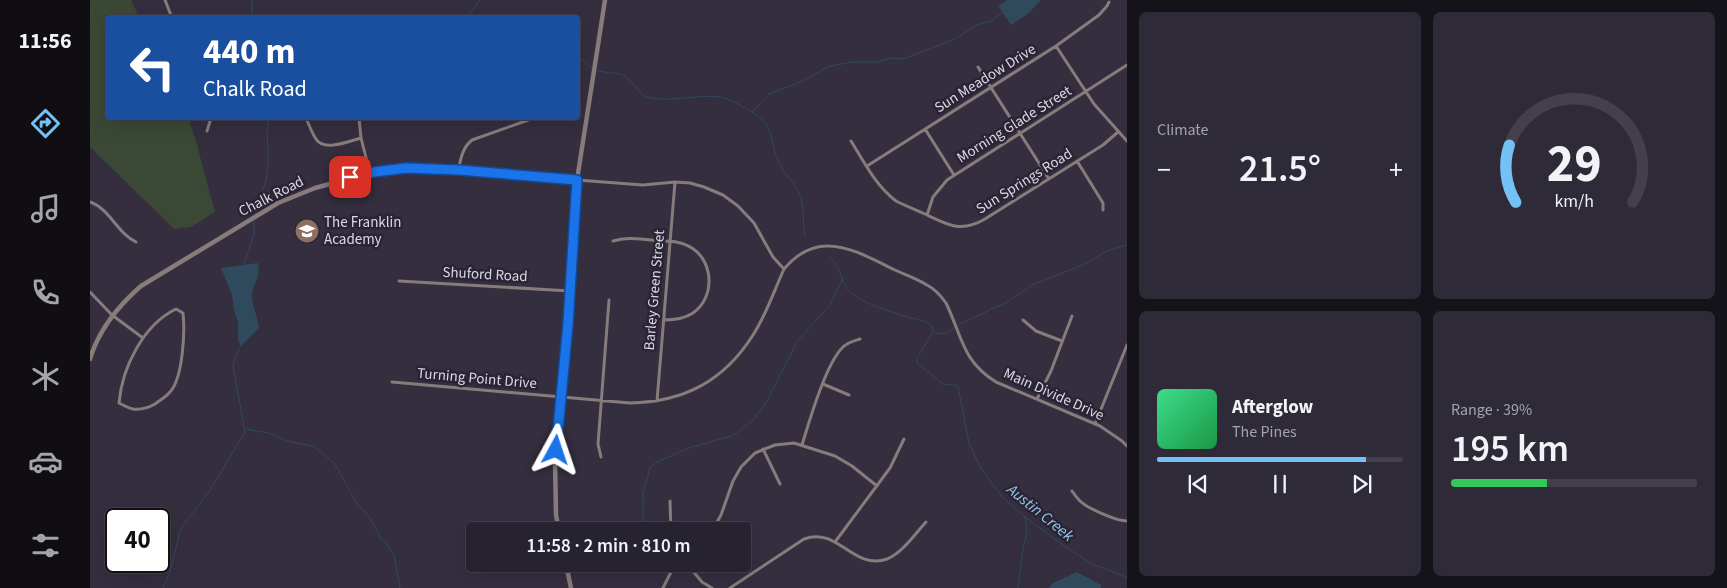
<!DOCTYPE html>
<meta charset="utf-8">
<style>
:root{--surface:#27222f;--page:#2f2a37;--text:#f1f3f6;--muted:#a4a4aa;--line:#433f4b;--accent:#73c1f6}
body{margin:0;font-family:"Source Sans 3",sans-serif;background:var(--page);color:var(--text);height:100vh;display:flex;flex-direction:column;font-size:19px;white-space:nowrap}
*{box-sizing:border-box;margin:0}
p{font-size:16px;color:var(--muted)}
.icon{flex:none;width:28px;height:28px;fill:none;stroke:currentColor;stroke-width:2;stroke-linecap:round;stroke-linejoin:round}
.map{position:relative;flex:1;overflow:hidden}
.side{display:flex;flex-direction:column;gap:12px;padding:12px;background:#15131a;width:600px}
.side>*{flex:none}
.guide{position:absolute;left:15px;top:15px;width:475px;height:105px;border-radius:5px;box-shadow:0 5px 20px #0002,0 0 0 1px var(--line);background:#1a4fa0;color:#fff;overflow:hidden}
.speed{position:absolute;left:15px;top:508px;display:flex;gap:10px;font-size:25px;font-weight:700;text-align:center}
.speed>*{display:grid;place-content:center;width:65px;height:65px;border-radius:50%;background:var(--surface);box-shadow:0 5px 20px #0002,0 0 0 1px var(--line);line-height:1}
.speed .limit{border:2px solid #111;border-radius:8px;background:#fff;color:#111}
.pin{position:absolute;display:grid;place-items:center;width:42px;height:42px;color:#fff;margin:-21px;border-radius:10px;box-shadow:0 2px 8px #0006}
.me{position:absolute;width:55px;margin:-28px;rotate:5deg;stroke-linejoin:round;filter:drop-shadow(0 0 4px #0008)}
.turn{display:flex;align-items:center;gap:18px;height:105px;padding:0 15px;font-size:22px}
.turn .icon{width:65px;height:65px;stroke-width:2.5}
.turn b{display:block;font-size:35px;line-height:42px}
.big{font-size:38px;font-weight:600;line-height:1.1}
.side .widget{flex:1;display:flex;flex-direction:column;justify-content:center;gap:8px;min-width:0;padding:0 18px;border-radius:8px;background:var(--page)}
.side .dial{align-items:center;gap:0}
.dial svg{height:130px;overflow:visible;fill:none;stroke:var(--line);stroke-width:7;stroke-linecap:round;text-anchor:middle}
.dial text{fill:var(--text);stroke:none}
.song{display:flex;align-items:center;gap:15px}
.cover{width:60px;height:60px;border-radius:8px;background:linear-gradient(135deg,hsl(150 70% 55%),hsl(140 70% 35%))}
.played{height:5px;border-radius:2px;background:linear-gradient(90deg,var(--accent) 85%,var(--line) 85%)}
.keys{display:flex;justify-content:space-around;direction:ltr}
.heat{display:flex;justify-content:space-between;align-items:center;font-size:28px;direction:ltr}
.charge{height:8px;border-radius:4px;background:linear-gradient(90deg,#34c759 39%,var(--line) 0)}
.side .tiles{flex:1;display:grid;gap:12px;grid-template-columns:repeat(2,1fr)}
.trip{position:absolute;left:376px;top:522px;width:285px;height:50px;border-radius:5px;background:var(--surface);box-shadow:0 5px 20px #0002,0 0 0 1px var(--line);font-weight:600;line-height:50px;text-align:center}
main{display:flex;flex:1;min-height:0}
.menu{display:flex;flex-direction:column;width:90px;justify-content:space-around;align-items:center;background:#100e13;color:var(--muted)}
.menu .icon{width:35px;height:35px}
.menu .current{color:var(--accent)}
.menu b{font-size:22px;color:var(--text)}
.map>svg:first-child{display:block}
</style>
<main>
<nav class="menu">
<b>11:56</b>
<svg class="icon current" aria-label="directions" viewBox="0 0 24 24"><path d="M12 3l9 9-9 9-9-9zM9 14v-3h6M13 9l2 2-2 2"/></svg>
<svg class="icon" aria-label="music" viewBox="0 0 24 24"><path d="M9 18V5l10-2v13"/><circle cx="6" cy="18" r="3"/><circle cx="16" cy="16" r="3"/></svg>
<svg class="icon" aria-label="phone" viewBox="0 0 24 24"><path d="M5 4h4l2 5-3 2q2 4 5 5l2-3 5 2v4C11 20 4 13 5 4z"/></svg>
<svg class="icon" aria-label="climate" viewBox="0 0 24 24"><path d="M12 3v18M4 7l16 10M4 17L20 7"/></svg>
<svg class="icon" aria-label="car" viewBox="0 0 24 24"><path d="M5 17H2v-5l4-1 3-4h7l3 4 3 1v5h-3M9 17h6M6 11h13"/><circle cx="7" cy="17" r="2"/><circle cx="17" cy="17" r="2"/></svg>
<svg class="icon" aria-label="filters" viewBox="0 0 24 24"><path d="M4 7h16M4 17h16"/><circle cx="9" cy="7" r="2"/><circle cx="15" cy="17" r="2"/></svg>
</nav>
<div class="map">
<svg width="1037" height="588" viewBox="0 0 1037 588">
<rect width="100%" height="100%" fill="#342e3f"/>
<path fill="#3a4835" d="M 0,0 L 41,0 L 49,17 L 18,18 L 18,118 L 98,118 L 108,147 L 108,149 L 125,212 L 101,227 L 84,229 L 0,147 Z"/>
<path fill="#2e4a5c" d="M 917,0 L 951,0 L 939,13 L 921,25 L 908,6 Z
M 168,263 C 171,281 161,285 162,297 C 162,307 168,316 169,328 L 151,346 L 148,340 L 148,322 L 144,311 L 142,295 L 131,268 Z
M 987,572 L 1011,585 L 1011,588 L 959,588 L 963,583 Z"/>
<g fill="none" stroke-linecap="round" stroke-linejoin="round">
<path stroke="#2e4a5c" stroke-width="1" d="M 162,0 L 162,18
M 376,18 L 390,0
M 488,57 L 503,69
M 507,70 C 516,74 527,71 536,77 C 546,83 547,96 561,98 C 584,102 607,94 630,97 C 641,99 673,116 678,127 C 683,138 683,151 689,163 C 694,174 705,183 710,195 C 715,208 712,223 715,236
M 662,112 L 679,94 L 710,82 L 740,66 L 763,62 L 788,62 L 801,58 L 813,59 L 865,39 L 886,25 L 901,21 L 912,13
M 165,215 C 170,197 177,184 178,165 C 179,149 175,133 179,118
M 740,257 C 750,266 750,278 757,288 C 768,305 816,316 836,322 L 842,326 L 843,331
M 154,265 L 164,234 L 164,219
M 843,332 L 827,358 L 827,363 L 854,385 L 864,384 L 868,387 L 879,443 L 890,467 L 912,497 L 935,517 L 977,548 L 1002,564 L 1037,577
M 844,332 L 849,334 L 857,333 L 868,325 L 917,302 L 942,285 L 995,264 L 1017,251 L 1037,245
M 156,428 L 160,430 L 179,433 L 197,441 L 222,446 L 234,454 L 245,464 L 267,504 L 281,519 L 291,539 L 298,546 L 304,555 L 310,588
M 553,531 L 553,493 L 560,468 L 567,462 L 599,448 L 644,435 L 663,420 L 677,401 L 708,340 L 740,305 L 753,278
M 73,588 L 80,572 L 90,531 L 94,524 L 119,492 L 155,432 L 143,366 C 144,358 149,352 151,344
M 928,588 L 933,548 L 937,532 L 935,517"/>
<path stroke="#877c7b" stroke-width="3" d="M 75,0 L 82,18
M 966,46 L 1004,104 L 1037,141
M 888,67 L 959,179
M 216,118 C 219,125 222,133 226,139 C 234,152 260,141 271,138
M 269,118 L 271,138 L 280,173
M 835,129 L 864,175
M 117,131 L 121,118
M 761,141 C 774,162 786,186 806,201 C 816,206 826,210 835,214 C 858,225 871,233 895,219 L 1013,145 L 1028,132
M 987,161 L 1013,203 L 1013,210
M 777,166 L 966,46 L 1009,15 L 1017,6 L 1019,2
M 369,170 C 370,159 373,147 382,140 L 444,118
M 487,180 L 553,185 L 585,182 L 600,183 L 614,187 L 633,195 L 648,206 L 664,223 L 683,257 L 694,269
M 0,202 C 20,209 27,233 46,242
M 837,215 L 843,197 L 857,180 L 1037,65
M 523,241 C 536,237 548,239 561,240 C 575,241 590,240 602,248 C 624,262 625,298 603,313 C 594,319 584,320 574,320
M 309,281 L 480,291
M 0,292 L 22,315 L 53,338
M 86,309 L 93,313 C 95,332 93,378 80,392 C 76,397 70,400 65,404 C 58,408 51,410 43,409 C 38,408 33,405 29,403 C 32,368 53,325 86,309 Z
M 933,320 L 946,331 L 972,341
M 302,382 L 540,403 C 594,402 634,381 663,335 C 676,315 684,291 694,269 C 705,256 719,246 737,246 C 761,246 784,260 805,270 C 816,275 827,279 837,285 C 845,289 851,296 856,303 C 872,336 872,361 906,382 L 1010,426 L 1032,441 L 1037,446
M 733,384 L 759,395
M 947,399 L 961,371 L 982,316
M 567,401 L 585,182
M 1005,424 L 1037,345
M 712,445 C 719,422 736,363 753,347 C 758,342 763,341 770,339
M 673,449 L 690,484
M 511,457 L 508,444 L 519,300
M 982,491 C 984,494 987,498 990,501 C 997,508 1026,521 1037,521
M 580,501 L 581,531
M 622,531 L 631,515 L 643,481 L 651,467 L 665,453 L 685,445 L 704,443 L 745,456 L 762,466 L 787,486
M 745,542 L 800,468 L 814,439
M 597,564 L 612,582 L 622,588
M 573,588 L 582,570 L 588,564
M 640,588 L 714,539 C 748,526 763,571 797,559 C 812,553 825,534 836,522"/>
<path stroke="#877c7b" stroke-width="4.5" d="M 0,359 C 9,329 28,306 51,286 L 188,203 L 225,188 L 284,172 L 316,168 L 336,169 L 487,180
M 469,531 L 466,515 L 465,460 L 478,325 L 487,180 L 515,0
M 476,564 L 481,588"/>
</g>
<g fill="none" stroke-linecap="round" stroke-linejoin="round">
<defs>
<path id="route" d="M 260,177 L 284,172 L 316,168 L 369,170 L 487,180 L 478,324 L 466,450"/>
</defs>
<use href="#route" stroke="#114b97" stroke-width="12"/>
<use href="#route" stroke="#1a73e8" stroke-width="9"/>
</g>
<defs>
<symbol id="school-disc" viewBox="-11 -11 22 22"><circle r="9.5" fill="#8d6e63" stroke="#2a2435"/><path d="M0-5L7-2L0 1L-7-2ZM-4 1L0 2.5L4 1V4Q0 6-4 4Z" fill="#fff"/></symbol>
</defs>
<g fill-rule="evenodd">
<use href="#school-disc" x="203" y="217" width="28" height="28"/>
</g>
<g text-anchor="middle" stroke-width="5" stroke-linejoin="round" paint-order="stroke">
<g font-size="15" fill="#dbd8e3" stroke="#2a2435">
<text transform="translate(895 78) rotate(-32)" y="5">Sun Meadow Drive</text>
<text transform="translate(924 124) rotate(-32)" y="5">Morning Glade Street</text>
<text transform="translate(934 181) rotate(-32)" y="5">Sun Springs Road</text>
<text transform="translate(181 196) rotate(-27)" y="5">Chalk Road</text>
<text transform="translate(395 274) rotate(3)" y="5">Shuford Road</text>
<text transform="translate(564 290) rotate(-85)" y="5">Barley Green Street</text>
<text transform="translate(387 378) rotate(5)" y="5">Turning Point Drive</text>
<text transform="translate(964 394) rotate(24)" y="5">Main Divide Drive</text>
</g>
<g font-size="15" fill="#dbd8e3" stroke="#2a2435" text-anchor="start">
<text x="234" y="227">The Franklin<tspan x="234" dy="17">Academy</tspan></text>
</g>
<g font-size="16" font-style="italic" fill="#91c7ea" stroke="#2a2435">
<text transform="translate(951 512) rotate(39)" y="6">Austin Creek</text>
</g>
</g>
</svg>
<div class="speed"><div class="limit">40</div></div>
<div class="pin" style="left:260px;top:177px;background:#d93025"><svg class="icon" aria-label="arrive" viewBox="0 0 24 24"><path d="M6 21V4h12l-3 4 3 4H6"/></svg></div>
<svg class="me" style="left:466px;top:450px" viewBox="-20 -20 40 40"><path d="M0-17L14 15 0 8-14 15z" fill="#1a73e8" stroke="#fff" stroke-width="4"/></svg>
<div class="trip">11:58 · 2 min · 810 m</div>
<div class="guide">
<div class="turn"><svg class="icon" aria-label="left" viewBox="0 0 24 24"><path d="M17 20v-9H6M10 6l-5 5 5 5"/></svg><div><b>440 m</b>Chalk Road</div></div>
</div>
</div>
<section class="side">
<div class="tiles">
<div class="widget"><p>Climate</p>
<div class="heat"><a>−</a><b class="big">21.5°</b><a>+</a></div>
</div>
<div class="widget dial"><svg viewBox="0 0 100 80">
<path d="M14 69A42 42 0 1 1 86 69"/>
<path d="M14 69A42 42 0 0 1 10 34" stroke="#73c1f6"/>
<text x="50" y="56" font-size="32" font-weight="700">29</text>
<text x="50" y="72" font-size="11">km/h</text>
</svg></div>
<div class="widget">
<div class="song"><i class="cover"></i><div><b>Afterglow</b><p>The Pines</p></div></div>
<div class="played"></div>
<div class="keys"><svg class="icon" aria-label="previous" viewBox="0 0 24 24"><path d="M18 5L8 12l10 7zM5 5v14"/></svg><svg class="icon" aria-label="pause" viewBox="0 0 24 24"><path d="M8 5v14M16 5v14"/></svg><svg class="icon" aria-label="next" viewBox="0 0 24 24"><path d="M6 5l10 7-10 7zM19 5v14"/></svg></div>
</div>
<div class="widget"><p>Range · 39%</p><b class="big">195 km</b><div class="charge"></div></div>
</div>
</section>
</main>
